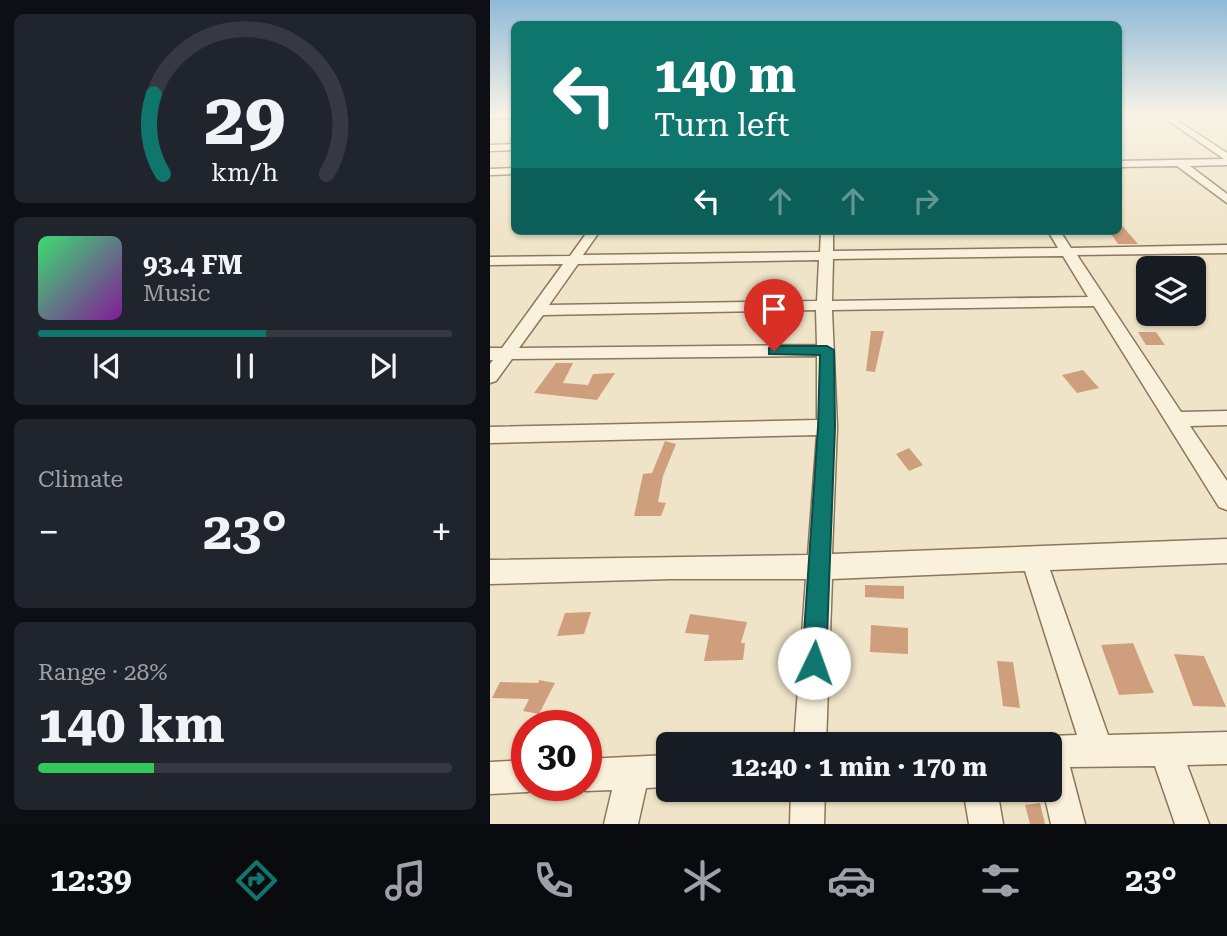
<!DOCTYPE html>
<meta charset="utf-8">
<style>
:root{--surface:#171b24;--page:#20242c;--text:#f1f3f6;--muted:#9ea1a6;--line:#363941;--accent:#0f766e}
body{margin:0;font-family:"Roboto Serif",serif;background:var(--page);color:var(--text);height:100vh;display:flex;flex-direction:column;font-size:26px;white-space:nowrap}
*{box-sizing:border-box;margin:0}
p{font-size:23px;color:var(--muted)}
.icon{flex:none;width:38px;height:38px;fill:none;stroke:currentColor;stroke-width:2;stroke-linecap:round;stroke-linejoin:round}
.map{position:relative;flex:1;overflow:hidden}
.drawer{display:flex;flex-direction:column;gap:14px;padding:14px;background:#0d0f14;width:490px}
.drawer>*{flex:none}
.guide{position:absolute;left:21px;top:21px;width:611px;height:214px;border-radius:10px;box-shadow:0 2px 5px #0004;background:#0f766e;color:#fff;overflow:hidden}
.controls{position:absolute;left:646px;top:256px;display:grid;gap:14px}
.controls a{display:grid;place-items:center;width:70px;height:70px;border-radius:10px;background:var(--surface);box-shadow:0 2px 5px #0004;font-size:35px}
.speed{position:absolute;left:21px;top:710px;display:flex;gap:14px;font-size:35px;font-weight:700;text-align:center}
.speed>*{display:grid;place-content:center;width:91px;height:91px;border-radius:50%;background:var(--surface);box-shadow:0 2px 5px #0004;line-height:1}
.speed .limit{border:10px solid #d22;background:#fff;color:#111}
.pin{position:absolute;display:grid;place-items:center;width:60px;height:60px;color:#fff;margin:-72px -30px;border-radius:50% 50% 50% 0;rotate:-45deg;box-shadow:0 0 7px #0007}
.pin .icon{rotate:45deg}
.me{position:absolute;width:77px;margin:-38px;rotate:3deg;stroke-linejoin:round;filter:drop-shadow(0 0 5px #0008)}
.turn{display:flex;align-items:center;gap:24px;height:147px;padding:0 28px;font-size:32px}
.turn .icon{width:91px;height:91px;stroke-width:2.5}
.turn b{display:block;font-size:49px;line-height:60px}
.lanes{display:flex;align-items:center;height:66px;padding:0 28px;background:#0003;justify-content:center;gap:35px;direction:ltr}
.lanes .off{opacity:.35}
.big{font-size:52px;font-weight:700;line-height:1.1}
.drawer .tile{flex:1;display:flex;flex-direction:column;justify-content:center;gap:10px;min-width:0;padding:0 24px;border-radius:10px;background:var(--page)}
.drawer .dial{align-items:center;gap:0}
.dial svg{height:182px;overflow:visible;fill:none;stroke:var(--line);stroke-width:7;stroke-linecap:round;text-anchor:middle}
.dial text{fill:var(--text);stroke:none}
.song{display:flex;align-items:center;gap:21px}
.cover{width:84px;height:84px;border-radius:10px;background:linear-gradient(135deg,hsl(140 70% 55%),hsl(290 70% 35%))}
.played{height:7px;border-radius:4px;background:linear-gradient(90deg,var(--accent) 55%,var(--line) 55%)}
.keys{display:flex;justify-content:space-around;direction:ltr}
.heat{display:flex;justify-content:space-between;align-items:center;font-size:38px;direction:ltr}
.charge{height:10px;border-radius:5px;background:linear-gradient(90deg,#34c759 28%,var(--line) 0)}
.trip{position:absolute;left:166px;top:732px;width:406px;height:70px;border-radius:10px;background:var(--surface);box-shadow:0 2px 5px #0004;font-weight:700;line-height:70px;text-align:center}
.menu{display:flex;height:112px;justify-content:space-around;align-items:center;background:#090b0e;color:var(--muted)}
.menu .icon{width:49px;height:49px}
.menu .current{color:var(--accent)}
.menu b{font-size:32px;color:var(--text)}
main{display:flex;flex:1;min-height:0}
.map>svg:first-child{display:block}
</style>
<main>
<section class="drawer">
<div class="tile dial"><svg viewBox="0 0 100 80">
<path d="M14 69A42 42 0 1 1 86 69"/>
<path d="M14 69A42 42 0 0 1 10 34" stroke="#0f766e"/>
<text x="50" y="56" font-size="32" font-weight="700">29</text>
<text x="50" y="72" font-size="11">km/h</text>
</svg></div>
<div class="tile">
<div class="song"><i class="cover"></i><div><b>93.4 FM</b><p>Music</p></div></div>
<div class="played"></div>
<div class="keys"><svg class="icon" aria-label="previous" viewBox="0 0 24 24"><path d="M18 5L8 12l10 7zM5 5v14"/></svg><svg class="icon" aria-label="pause" viewBox="0 0 24 24"><path d="M8 5v14M16 5v14"/></svg><svg class="icon" aria-label="next" viewBox="0 0 24 24"><path d="M6 5l10 7-10 7zM19 5v14"/></svg></div>
</div>
<div class="tile"><p>Climate</p>
<div class="heat"><a>−</a><b class="big">23°</b><a>+</a></div>
</div>
<div class="tile"><p>Range · 28%</p><b class="big">140 km</b><div class="charge"></div></div>
</section>
<div class="map">
<svg width="737" height="824" viewBox="0 0 737 824">
<rect width="100%" height="100%" fill="#f0e4c8"/>
<path fill="#cf9f7d" d="M 628,221 L 648,244 L 628,244 L 619,231 L 628,231 Z
M 381,331 L 394,331 L 385,372 L 376,371 Z
M 648,332 L 666,332 L 675,345 L 656,345 Z
M 66,363 L 83,363 L 73,383 L 98,385 L 103,374 L 125,373 L 107,400 L 44,393 Z
M 593,370 L 609,388 L 587,393 L 572,375 Z
M 175,441 L 186,444 L 173,476 L 168,502 L 176,503 L 171,516 L 144,516 L 153,474 L 162,473 Z
M 419,448 L 433,465 L 419,471 L 406,454 Z
M 375,585 L 414,586 L 414,599 L 375,597 Z
M 101,612 L 94,634 L 67,636 L 75,613 Z
M 200,614 L 257,622 L 251,643 L 255,643 L 253,660 L 214,661 L 219,635 L 195,633 Z
M 381,625 L 418,628 L 418,654 L 380,652 Z
M 643,643 L 657,677 L 664,693 L 629,695 L 611,645 Z
M 684,654 L 714,656 L 736,707 L 703,706 Z
M 507,661 L 523,662 L 530,708 L 513,706 Z
M 49,680 L 65,683 L 49,714 L 33,711 L 39,699 L 2,698 L 10,682 L 48,683 Z
M 550,803 L 555,824 L 540,824 L 535,805 Z"/>
<g fill="none" stroke-linecap="round" stroke-linejoin="round">
<defs>
<path id="minor" d="M 0,115 L 24,115 L 24,118 L 0,119 Z
M 670,115 L 679,115 L 737,153 L 737,165 L 700,166 L 737,194 L 737,203 L 687,166 L 628,167 L 628,161 L 734,159 Z
M 24,144 L 24,150 L 0,151 L 0,145 Z
M 24,168 L 24,174 L 0,175 L 0,169 Z
M 98,231 L 110,231 L 93,255 L 330,252 L 331,231 L 343,231 L 343,251 L 568,248 L 558,231 L 570,231 L 581,248 L 737,245 L 737,253 L 587,255 L 691,412 L 737,411 L 737,425 L 700,426 L 737,481 L 737,510 L 729,507 L 604,306 L 342,310 L 347,427 L 342,554 L 737,539 L 737,563 L 560,570 L 618,735 L 737,732 L 737,764 L 697,765 L 719,824 L 685,824 L 665,766 L 580,767 L 595,824 L 561,824 L 553,789 L 560,789 L 560,744 L 547,744 L 560,736 L 587,735 L 535,571 L 342,579 L 336,744 L 304,744 L 316,579 L 181,579 L 0,584 L 0,560 L 318,555 L 327,435 L 0,443 L 0,427 L 327,420 L 327,356 L 22,359 L 6,381 L 0,383 L 0,364 L 3,360 L 0,360 L 0,348 L 12,348 L 73,264 L 0,265 L 0,257 L 80,256 ZM 573,256 L 598,297 L 342,301 L 343,259 ZM 329,260 L 327,301 L 59,305 L 88,264 ZM 326,310 L 327,345 L 29,348 L 53,315 Z
M 178,755 L 178,787 L 156,788 L 148,824 L 114,824 L 122,790 L 96,791 L 84,786 L 96,786 L 96,759 Z
M 37,760 L 37,786 L 49,788 L 37,792 L 0,794 L 0,762 Z
M 301,789 L 335,789 L 334,824 L 300,824 Z
M 473,789 L 507,789 L 513,824 L 479,824 Z"/>
</defs>
<use href="#minor" stroke="#8d765c" stroke-width="3"/>
<use href="#minor" fill="#faf1dc" fill-rule="evenodd"/>
</g>
<linearGradient id="sky" x2="0" y2="1"><stop stop-color="#8fbad6"/><stop offset="0.5" stop-color="#f8f3e6"/><stop offset="1" stop-color="#f8f3e6" stop-opacity="0"/></linearGradient>
<rect width="737" height="230" fill="url(#sky)"/>
<path fill="#0f766e" stroke="#0a4d48" stroke-width="2" d="M 284,346 L 337,346 L 344,350 L 345,427 L 336,663 L 333,671 L 324,675 L 316,671 L 312,663 L 328,427 L 330,355 L 279,354 L 279,348 Z"/>
</svg>
<div class="controls">
<a><svg class="icon" aria-label="layers" viewBox="0 0 24 24"><path d="M12 4l9 5-9 5-9-5zM3 14l9 5 9-5"/></svg></a>
</div>
<div class="speed"><div class="limit">30</div></div>
<div class="pin" style="left:284px;top:351px;background:#d93025"><svg class="icon" aria-label="arrive" viewBox="0 0 24 24"><path d="M6 21V4h12l-3 4 3 4H6"/></svg></div>
<svg class="me" style="left:324px;top:663px" viewBox="-20 -20 40 40"><circle r="19" fill="#fff"/><path d="M0-13L10 11 0 6-10 11z" fill="#0f766e"/></svg>
<div class="trip">12:40 · 1 min · 170 m</div>
<div class="guide">
<div class="turn"><svg class="icon" aria-label="left" viewBox="0 0 24 24"><path d="M17 20v-9H6M10 6l-5 5 5 5"/></svg><div><b>140 m</b>Turn left</div></div>
<div class="lanes"><svg class="icon" aria-label="left" viewBox="0 0 24 24"><path d="M17 20v-9H6M10 6l-5 5 5 5"/></svg><svg class="icon off" aria-label="ahead" viewBox="0 0 24 24"><path d="M12 20V5M6 11l6-6 6 6"/></svg><svg class="icon off" aria-label="ahead" viewBox="0 0 24 24"><path d="M12 20V5M6 11l6-6 6 6"/></svg><svg class="icon off" aria-label="right" viewBox="0 0 24 24"><path d="M7 20v-9h11M14 6l5 5-5 5"/></svg></div>
</div>
</div>
</main>
<nav class="menu">
<b>12:39</b>
<svg class="icon current" aria-label="directions" viewBox="0 0 24 24"><path d="M12 3l9 9-9 9-9-9zM9 14v-3h6M13 9l2 2-2 2"/></svg>
<svg class="icon" aria-label="music" viewBox="0 0 24 24"><path d="M9 18V5l10-2v13"/><circle cx="6" cy="18" r="3"/><circle cx="16" cy="16" r="3"/></svg>
<svg class="icon" aria-label="phone" viewBox="0 0 24 24"><path d="M5 4h4l2 5-3 2q2 4 5 5l2-3 5 2v4C11 20 4 13 5 4z"/></svg>
<svg class="icon" aria-label="climate" viewBox="0 0 24 24"><path d="M12 3v18M4 7l16 10M4 17L20 7"/></svg>
<svg class="icon" aria-label="car" viewBox="0 0 24 24"><path d="M5 17H2v-5l4-1 3-4h7l3 4 3 1v5h-3M9 17h6M6 11h13"/><circle cx="7" cy="17" r="2"/><circle cx="17" cy="17" r="2"/></svg>
<svg class="icon" aria-label="filters" viewBox="0 0 24 24"><path d="M4 7h16M4 17h16"/><circle cx="9" cy="7" r="2"/><circle cx="15" cy="17" r="2"/></svg>
<b>23°</b>
</nav>
